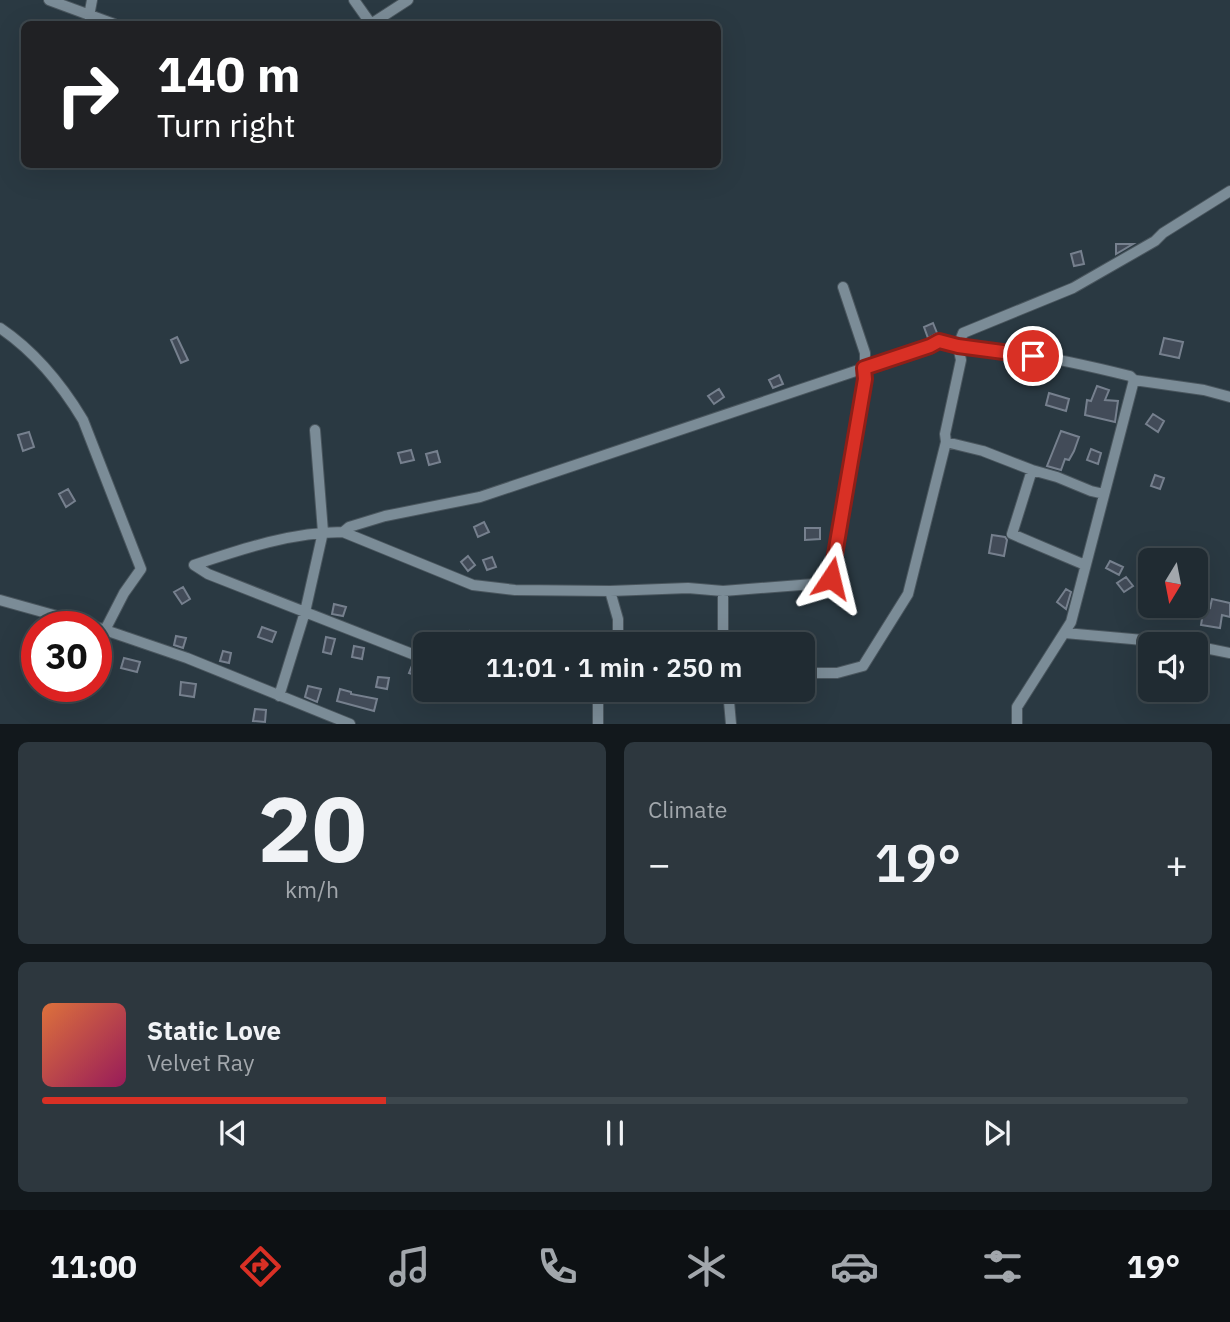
<!DOCTYPE html>
<meta charset="utf-8">
<style>
:root{--surface:#202b32;--page:#2d373e;--text:#f1f3f6;--muted:#a2a7ac;--line:#3d474d;--accent:#d93025}
body{margin:0;font-family:"IBM Plex Sans",sans-serif;background:var(--page);color:var(--text);height:100vh;display:flex;flex-direction:column;font-size:26px;white-space:nowrap}
*{box-sizing:border-box;margin:0}
p{font-size:23px;color:var(--muted)}
.icon{flex:none;width:38px;height:38px;fill:none;stroke:currentColor;stroke-width:2;stroke-linecap:round;stroke-linejoin:round}
.map{position:relative;height:724px;overflow:hidden}
.side{display:flex;flex-direction:column;gap:18px;padding:18px;background:#12181c;flex:1}
.side>*{flex:none}
.top-card{position:absolute;left:21px;top:21px;width:700px;height:147px;border-radius:10px;box-shadow:0 7px 28px #0002,0 0 0 2px var(--line);background:#202124;color:#fff;overflow:hidden}
.needle{width:46px;rotate:190deg}
.controls{position:absolute;left:1138px;top:548px;display:grid;gap:14px}
.controls a{display:grid;place-items:center;width:70px;height:70px;border-radius:10px;background:var(--surface);box-shadow:0 7px 28px #0002,0 0 0 2px var(--line);font-size:35px}
.speed{position:absolute;left:21px;top:611px;display:flex;gap:14px;font-size:35px;font-weight:700;text-align:center}
.speed>*{display:grid;place-content:center;width:91px;height:91px;border-radius:50%;background:var(--surface);box-shadow:0 7px 28px #0002,0 0 0 2px var(--line);line-height:1}
.speed .limit{border:10px solid #d22;background:#fff;color:#111}
.pin{position:absolute;display:grid;place-items:center;width:60px;height:60px;color:#fff;margin:-30px;border:4px solid #fff;border-radius:50%;box-shadow:0 2px 7px #0007}
.me{position:absolute;width:77px;margin:-38px;rotate:10deg;stroke-linejoin:round;filter:drop-shadow(0 0 5px #0008)}
.turn{display:flex;align-items:center;gap:24px;height:147px;padding:0 21px;font-size:32px}
.turn .icon{width:91px;height:91px;stroke-width:2.5}
.turn b{display:block;font-size:49px;line-height:60px}
.big{font-size:52px;font-weight:600;line-height:1.1}
.side .card{flex:1;display:flex;flex-direction:column;justify-content:center;gap:10px;min-width:0;padding:0 24px;border-radius:10px;background:var(--page)}
.side .dial{align-items:center;gap:0}
.dial b{font-size:91px;line-height:1}
.song{display:flex;align-items:center;gap:21px}
.cover{width:84px;height:84px;border-radius:10px;background:linear-gradient(135deg,hsl(20 70% 55%),hsl(330 70% 35%))}
.played{height:7px;border-radius:4px;background:linear-gradient(90deg,var(--accent) 30%,var(--line) 30%)}
.keys{display:flex;justify-content:space-around;direction:ltr}
.heat{display:flex;justify-content:space-between;align-items:center;font-size:38px;direction:ltr}
.side .tiles{flex:1;display:grid;gap:18px;grid-template-columns:1fr 1fr}
.card:last-child{grid-column:span 2}
.trip{position:absolute;left:413px;top:632px;width:402px;height:70px;border-radius:10px;background:var(--surface);box-shadow:0 7px 28px #0002,0 0 0 2px var(--line);font-weight:600;line-height:70px;text-align:center}
.tabs{display:flex;height:112px;justify-content:space-around;align-items:center;background:#0d1114;color:var(--muted)}
.tabs .icon{width:49px;height:49px}
.tabs .selected{color:var(--accent)}
.tabs b{font-size:32px;color:var(--text)}
.map>svg:first-child{display:block}
</style>
<div class="map">
<svg width="1230" height="724" viewBox="0 0 1230 724">
<rect width="100%" height="100%" fill="#2a3942"/>
<path fill="#424b58" stroke="#76808e" stroke-width="2" d="M 1116,244 L 1133,244 L 1116,254 Z
M 1081,251 L 1084,264 L 1074,266 L 1071,254 Z
M 933,323 L 937,333 L 928,338 L 924,327 Z
M 177,337 L 188,360 L 181,363 L 171,340 Z
M 1164,338 L 1183,342 L 1179,358 L 1160,354 Z
M 779,375 L 783,384 L 773,388 L 769,380 Z
M 1097,386 L 1109,390 L 1105,400 L 1118,401 L 1115,422 L 1085,415 L 1087,400 L 1091,401 Z
M 719,389 L 724,397 L 714,404 L 708,396 Z
M 1049,393 L 1069,399 L 1066,411 L 1046,405 Z
M 1153,414 L 1164,421 L 1158,432 L 1146,424 Z
M 1061,431 L 1079,437 L 1074,451 L 1069,460 L 1065,459 L 1061,470 L 1047,466 Z
M 29,432 L 34,447 L 23,451 L 18,435 Z
M 1091,449 L 1101,453 L 1098,464 L 1087,460 Z
M 411,450 L 414,460 L 401,463 L 398,453 Z
M 437,451 L 440,462 L 429,465 L 426,454 Z
M 1155,475 L 1164,478 L 1160,489 L 1151,486 Z
M 68,489 L 75,501 L 66,507 L 59,494 Z
M 484,522 L 489,532 L 478,537 L 474,527 Z
M 805,528 L 820,528 L 820,539 L 805,540 Z
M 992,535 L 1005,537 L 1007,540 L 1004,556 L 989,553 Z
M 468,556 L 475,565 L 468,571 L 461,562 Z
M 492,557 L 496,567 L 487,570 L 483,560 Z
M 1110,561 L 1123,567 L 1119,575 L 1106,568 Z
M 1126,577 L 1133,586 L 1124,592 L 1117,583 Z
M 183,587 L 190,599 L 182,604 L 174,592 Z
M 1066,589 L 1071,592 L 1066,609 L 1057,602 Z
M 1212,599 L 1230,603 L 1230,617 L 1222,615 L 1220,628 L 1201,625 L 1204,607 L 1210,608 Z
M 334,604 L 346,607 L 343,616 L 332,614 Z
M 1152,606 L 1172,606 L 1164,615 Z
M 262,627 L 276,632 L 272,642 L 258,637 Z
M 470,631 L 484,635 L 482,644 L 467,644 Z
M 176,636 L 186,638 L 183,648 L 174,645 Z
M 326,637 L 335,639 L 331,654 L 323,652 Z
M 354,646 L 364,648 L 362,659 L 352,657 Z
M 1140,649 L 1150,650 L 1150,678 L 1140,677 Z
M 223,651 L 231,653 L 229,663 L 220,661 Z
M 124,658 L 140,662 L 137,672 L 121,668 Z
M 413,663 L 425,668 L 425,678 L 409,673 Z
M 378,677 L 389,678 L 387,689 L 376,687 Z
M 181,682 L 196,684 L 194,697 L 180,695 Z
M 308,686 L 321,689 L 317,702 L 305,697 Z
M 340,689 L 351,692 L 351,694 L 377,699 L 374,711 L 337,701 Z
M 255,709 L 266,710 L 265,722 L 253,721 Z"/>
<g fill="none" stroke-linecap="round" stroke-linejoin="round">
<defs>
<path id="minor" d="M 49,0 L 114,24
M 354,0 L 371,24
M 89,16 L 92,0
M 371,24 L 408,0
M 0,328 C 34,351 62,385 83,420 L 141,569 L 124,593 L 105,630 L 96,627
M 946,442 L 983,451 L 1032,470 L 1057,477 L 1091,491 L 1104,494
M 1032,470 L 1012,534 L 1085,565
M 343,532 L 349,527 L 385,516 L 480,497 L 930,346 L 938,341 C 961,347 984,348 1008,351 C 1049,357 1090,366 1130,376 L 1134,380 L 1204,390 L 1230,397
M 194,565 C 242,549 292,532 343,532 L 473,585 L 515,590 L 610,591 L 688,588 L 723,591 L 826,583 L 831,578 L 865,379 L 865,353 L 843,287
M 194,565 L 208,574 L 425,659
M 610,591 L 618,619 L 618,644
M 723,591 L 723,644
M 0,600 L 93,626
M 105,630 L 187,658 L 350,724
M 1065,633 L 1188,644
M 1195,646 L 1230,653
M 803,673 L 837,673 L 863,666 L 908,594 L 946,442 L 945,434 L 961,360 L 958,346 L 963,333 L 1073,288 L 1155,241 L 1163,233 L 1230,191
M 598,690 L 598,724
M 728,690 L 731,724
M 279,696 L 305,612 L 323,532 L 315,430
M 1017,724 L 1017,707 L 1071,622 L 1134,380"/>
</defs>
<use href="#minor" stroke="#4a565e" stroke-width="12"/>
<use href="#minor" stroke="#7b8c97" stroke-width="10"/>
</g>
<g fill="none" stroke-linecap="round" stroke-linejoin="round">
<defs>
<path id="route" d="M 831,578 L 865,379 L 864,368 L 930,346 L 939,341 L 958,346 L 1033,356"/>
</defs>
<use href="#route" stroke="#8d1f18" stroke-width="18"/>
<use href="#route" stroke="#d93025" stroke-width="12"/>
</g>
</svg>
<div class="controls">
<a><svg class="needle" viewBox="-14 -14 28 28"><path d="M0-13l5 13h-10z" fill="#e53935"/><path d="M0 13l5-13h-10z" fill="#a2a7ac"/></svg></a>
<a><svg class="icon" aria-label="sound" viewBox="0 0 24 24"><path d="M4 9h4l5-4v14l-5-4H4zM17 9q2 3 0 6"/></svg></a>
</div>
<div class="speed"><div class="limit">30</div></div>
<div class="pin" style="left:1033px;top:356px;background:#d93025"><svg class="icon" aria-label="arrive" viewBox="0 0 24 24"><path d="M6 21V4h12l-3 4 3 4H6"/></svg></div>
<svg class="me" style="left:831px;top:578px" viewBox="-20 -20 40 40"><path d="M0-17L14 15 0 8-14 15z" fill="#d93025" stroke="#fff" stroke-width="4"/></svg>
<div class="trip">11:01 · 1 min · 250 m</div>
<div class="top-card">
<div class="turn"><svg class="icon" aria-label="right" viewBox="0 0 24 24"><path d="M7 20v-9h11M14 6l5 5-5 5"/></svg><div><b>140 m</b>Turn right</div></div>
</div>
</div>
<section class="side">
<div class="tiles">
<div class="card dial"><b>20</b><p>km/h</p></div>
<div class="card"><p>Climate</p>
<div class="heat"><a>−</a><b class="big">19°</b><a>+</a></div>
</div>
<div class="card">
<div class="song"><i class="cover"></i><div><b>Static Love</b><p>Velvet Ray</p></div></div>
<div class="played"></div>
<div class="keys"><svg class="icon" aria-label="previous" viewBox="0 0 24 24"><path d="M18 5L8 12l10 7zM5 5v14"/></svg><svg class="icon" aria-label="pause" viewBox="0 0 24 24"><path d="M8 5v14M16 5v14"/></svg><svg class="icon" aria-label="next" viewBox="0 0 24 24"><path d="M6 5l10 7-10 7zM19 5v14"/></svg></div>
</div>
</div>
</section>
<nav class="tabs">
<b>11:00</b>
<svg class="icon selected" aria-label="directions" viewBox="0 0 24 24"><path d="M12 3l9 9-9 9-9-9zM9 14v-3h6M13 9l2 2-2 2"/></svg>
<svg class="icon" aria-label="music" viewBox="0 0 24 24"><path d="M9 18V5l10-2v13"/><circle cx="6" cy="18" r="3"/><circle cx="16" cy="16" r="3"/></svg>
<svg class="icon" aria-label="phone" viewBox="0 0 24 24"><path d="M5 4h4l2 5-3 2q2 4 5 5l2-3 5 2v4C11 20 4 13 5 4z"/></svg>
<svg class="icon" aria-label="climate" viewBox="0 0 24 24"><path d="M12 3v18M4 7l16 10M4 17L20 7"/></svg>
<svg class="icon" aria-label="car" viewBox="0 0 24 24"><path d="M5 17H2v-5l4-1 3-4h7l3 4 3 1v5h-3M9 17h6M6 11h13"/><circle cx="7" cy="17" r="2"/><circle cx="17" cy="17" r="2"/></svg>
<svg class="icon" aria-label="filters" viewBox="0 0 24 24"><path d="M4 7h16M4 17h16"/><circle cx="9" cy="7" r="2"/><circle cx="15" cy="17" r="2"/></svg>
<b>19°</b>
</nav>
